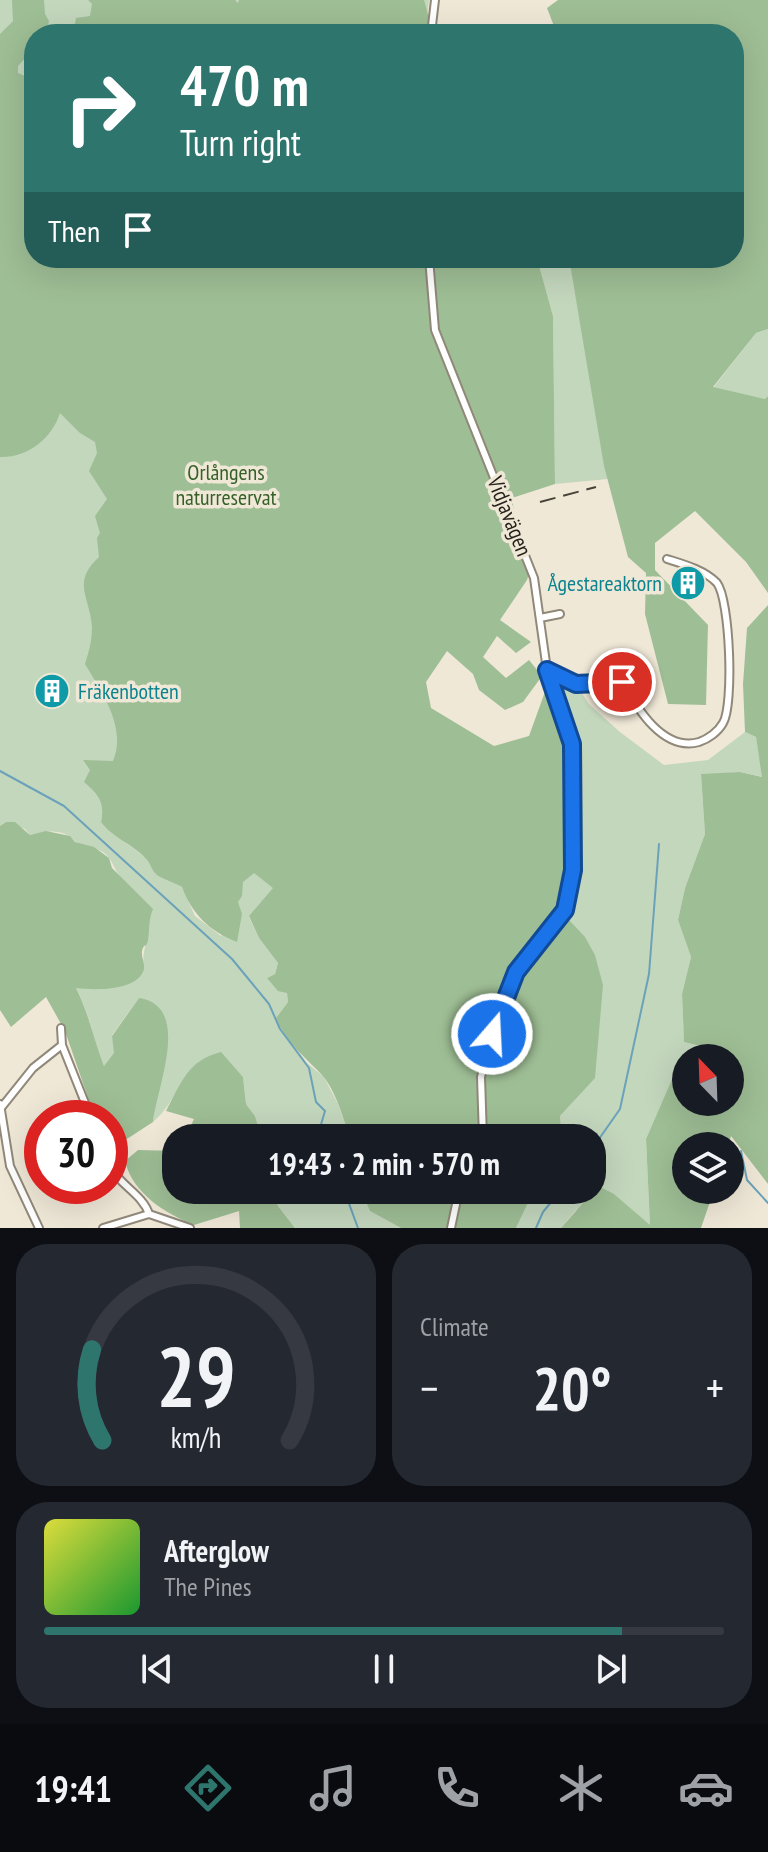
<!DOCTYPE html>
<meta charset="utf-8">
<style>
:root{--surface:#171b24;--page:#242831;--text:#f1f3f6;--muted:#9ea1a6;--line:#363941;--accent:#2e756d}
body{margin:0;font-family:"PT Sans Narrow",sans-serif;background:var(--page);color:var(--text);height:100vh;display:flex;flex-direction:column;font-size:30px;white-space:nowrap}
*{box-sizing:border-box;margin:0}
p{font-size:26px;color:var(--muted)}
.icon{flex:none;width:44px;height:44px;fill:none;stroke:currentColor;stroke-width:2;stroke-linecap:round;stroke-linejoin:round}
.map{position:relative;height:1228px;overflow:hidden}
.sheet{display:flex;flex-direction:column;gap:16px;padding:16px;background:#0d0f14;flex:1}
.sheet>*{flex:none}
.guide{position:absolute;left:24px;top:24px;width:720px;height:244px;border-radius:32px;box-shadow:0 8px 32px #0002;background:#2e756d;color:#fff;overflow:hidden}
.needle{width:52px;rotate:337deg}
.fabs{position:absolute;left:672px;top:1044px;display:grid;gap:16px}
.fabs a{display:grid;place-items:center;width:72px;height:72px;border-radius:50%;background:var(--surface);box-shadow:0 8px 32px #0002;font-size:40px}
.speed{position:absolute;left:24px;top:1100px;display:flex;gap:16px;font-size:40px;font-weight:700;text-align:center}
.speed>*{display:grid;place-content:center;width:104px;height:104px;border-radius:50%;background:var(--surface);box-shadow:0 8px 32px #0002;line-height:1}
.speed .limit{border:12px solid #d22;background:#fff;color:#111}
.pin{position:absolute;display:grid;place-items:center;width:68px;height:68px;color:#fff;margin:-34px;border:4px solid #fff;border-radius:50%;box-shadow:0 2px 8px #0007}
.me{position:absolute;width:88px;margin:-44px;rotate:19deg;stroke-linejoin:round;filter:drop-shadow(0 0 6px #0008)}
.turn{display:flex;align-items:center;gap:28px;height:168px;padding:0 24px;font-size:36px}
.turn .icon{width:104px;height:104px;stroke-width:2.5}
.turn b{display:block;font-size:56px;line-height:68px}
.then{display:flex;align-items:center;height:76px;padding:0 24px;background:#0003;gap:16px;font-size:30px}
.big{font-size:60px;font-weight:800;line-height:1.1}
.sheet .card{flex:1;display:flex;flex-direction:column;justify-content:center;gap:12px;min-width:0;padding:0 28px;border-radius:32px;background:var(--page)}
.sheet .dial{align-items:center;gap:0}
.dial svg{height:208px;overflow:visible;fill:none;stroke:var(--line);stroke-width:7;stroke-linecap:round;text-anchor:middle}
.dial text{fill:var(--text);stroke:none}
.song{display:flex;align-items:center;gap:24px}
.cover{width:96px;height:96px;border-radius:12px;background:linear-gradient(135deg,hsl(60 70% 55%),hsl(130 70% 35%))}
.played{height:8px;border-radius:4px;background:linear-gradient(90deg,var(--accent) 85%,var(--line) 85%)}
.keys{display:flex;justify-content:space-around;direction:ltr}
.heat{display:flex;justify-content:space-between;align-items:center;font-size:44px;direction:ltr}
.sheet .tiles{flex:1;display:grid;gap:16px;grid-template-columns:1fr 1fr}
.card:last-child{grid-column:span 2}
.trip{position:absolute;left:162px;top:1124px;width:444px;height:80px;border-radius:32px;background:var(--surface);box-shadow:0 8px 32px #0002;font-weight:800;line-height:80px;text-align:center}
.dock{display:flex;height:128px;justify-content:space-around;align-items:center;background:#090b0e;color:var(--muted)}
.dock .icon{width:56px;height:56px}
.dock .current{color:var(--accent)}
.dock b{font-size:36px;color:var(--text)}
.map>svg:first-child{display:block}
</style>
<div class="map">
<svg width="768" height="1228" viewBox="0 0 768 1228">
<rect width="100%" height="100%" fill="#f0e8d7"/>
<path fill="#c3d7bd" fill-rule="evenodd" d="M 0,0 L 429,0 L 425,34 L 34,34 L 34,258 L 385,646 L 477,1125 L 252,913 L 249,917 L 259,938 L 278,963 L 275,974 L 267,978 L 287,992 L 288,1002 L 276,1018 L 307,1063 L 324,1077 L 338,1104 L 350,1138 L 262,1138 L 255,1116 L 246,1104 L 243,1077 L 221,1053 C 179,1062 182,1098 153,1122 L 154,1106 L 139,998 L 112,1035 L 115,1053 L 104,1066 C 94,1040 89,1013 76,988 L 144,968 C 141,950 150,938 148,920 C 144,897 135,895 122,879 C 116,872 114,865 109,858 C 103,849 91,848 82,845 C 75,843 73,838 67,835 C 55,829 43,832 30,835 L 25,829 L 6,822 L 0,826 ZM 103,810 L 242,914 L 221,936 L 195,916 L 182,887 C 175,883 165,880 158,876 C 152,872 151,865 147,860 C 136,847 110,836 101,822 Z
M 537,258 L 569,258 L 608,479 L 555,484 L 553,316 Z
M 768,329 L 768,396 L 765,399 L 713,388 L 756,333 Z
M 547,670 L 576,684 L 589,704 L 620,732 L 664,765 L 708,760 L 745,732 L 756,737 L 763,777 L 740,772 L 701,775 L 705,834 L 685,888 L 678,920 L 691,957 L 682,994 L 684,1042 L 714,1049 L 703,1058 L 686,1058 L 686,1068 L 675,1072 L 646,1139 L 650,1226 L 614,1194 L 576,1210 L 561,1228 L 516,1228 L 527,1205 L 541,1190 L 592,1190 L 592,1138 L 562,1138 L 560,1116 L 571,1104 C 584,1059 612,1004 595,957 C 589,939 570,930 565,910 L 575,826 L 572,744 Z
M 273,1190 L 361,1190 L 371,1211 L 401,1228 L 295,1228 L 278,1206 Z"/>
<path fill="#9ebe95" d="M 12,0 L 44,0 L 45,14 L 49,21 L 46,34 L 34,34 L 34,49 L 18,66 L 18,73 L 27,77 L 34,69 L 34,258 L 537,258 L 553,316 L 555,484 L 512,498 L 517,529 L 532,564 L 527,580 L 500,620 L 531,642 L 516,653 L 497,636 L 483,657 L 506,678 L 529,660 L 542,676 L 523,702 L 505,710 L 479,690 L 473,674 L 447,651 L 426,682 L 431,708 L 494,746 L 529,736 L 546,689 C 552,704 560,720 564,736 C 576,792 573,854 565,910 L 568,919 L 585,937 L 595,955 L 603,985 L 595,1078 L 560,1116 L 562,1138 L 350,1138 C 343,1118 336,1091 322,1075 C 306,1058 285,1041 276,1018 L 288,1002 L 287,993 L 278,991 L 267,978 L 275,974 L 278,963 L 259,938 L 249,916 L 273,888 L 254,873 L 243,882 L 242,896 L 238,902 L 242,914 L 237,942 C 209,931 192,914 182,887 C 175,883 165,880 158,876 C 152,872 151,865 147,860 C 136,846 111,837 101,822 C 105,802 99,795 84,782 L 90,770 L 83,760 L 113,761 C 127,727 102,693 85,664 C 89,651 92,641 92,627 C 90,596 71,583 99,557 L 97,538 L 100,533 L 95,516 L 107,499 L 89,471 L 97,453 L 95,442 L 80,433 L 60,413 C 52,438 28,458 0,457 L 0,34 L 13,21 Z
M 88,0 L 235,0 L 238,3 L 239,0 L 424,0 L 429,18 L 447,34 L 73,34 L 76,18 L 90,16 L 92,4 Z
M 558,0 L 768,0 L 768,329 L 756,333 L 713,387 L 765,399 L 768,396 L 768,593 L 746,562 L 695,511 L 655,543 L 655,570 L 708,625 L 706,705 L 668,704 L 645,614 L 646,573 L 628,557 L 604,466 L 569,258 L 734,258 L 734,34 L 557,34 L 547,8 Z
M 768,605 L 768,1184 L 731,1136 L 728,1146 L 686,1146 L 686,1190 L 714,1190 L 701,1228 L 561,1228 L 598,1186 L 614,1194 L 650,1225 L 646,1139 L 675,1072 L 686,1068 L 686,1102 L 730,1102 L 730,1058 L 703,1058 L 713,1049 L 684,1042 L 682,994 L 691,957 L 678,920 L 685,888 L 705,834 L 701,774 L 740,772 L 762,777 L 756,737 L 745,732 L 743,684 L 747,628 Z
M 6,822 L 15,822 L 30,835 L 46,831 L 70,836 L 75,842 L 94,847 L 109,858 L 112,868 L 153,909 C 148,921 150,928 148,940 C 146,950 145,941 142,951 C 141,957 145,963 144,969 C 138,992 93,990 76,988 C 89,1014 94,1040 104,1066 L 114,1053 L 112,1036 L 139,998 C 193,1006 156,1089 153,1122 L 110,1150 L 110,1118 L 95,1118 L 65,1031 L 46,997 L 11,1027 L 0,1010 L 0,826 Z
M 221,1052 L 243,1077 L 246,1104 L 255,1116 L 262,1138 L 185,1138 L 194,1119 L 166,1111 C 181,1083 188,1060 221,1052 Z
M 138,1150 L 176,1151 L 176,1190 L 273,1190 L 278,1206 L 295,1228 L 240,1228 L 239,1211 L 194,1225 C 165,1213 133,1194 125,1161 Z
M 361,1190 L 541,1190 L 527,1205 L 516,1228 L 401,1228 L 370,1211 Z"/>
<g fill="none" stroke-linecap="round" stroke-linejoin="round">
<path stroke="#6ba2ba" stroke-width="2" d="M 0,771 L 64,806 L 232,959 L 269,1004 L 280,1029 L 309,1068 L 316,1102 L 325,1111 L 317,1138
M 592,1149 L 620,1109 L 649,974 L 659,844
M 741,1151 L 747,1180 L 768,1203
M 344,1190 L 358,1228
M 536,1228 L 543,1212 L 561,1190"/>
<defs>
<path id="minor" d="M 431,34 L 435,0
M 429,258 L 435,330 L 534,578 L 547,670 L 572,744 L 574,769 L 573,870 L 565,910 L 516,972 L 496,1020 L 481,1077 L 483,1138
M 540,618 L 560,614
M 548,670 L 576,684 L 622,682 C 637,708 663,752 699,742 C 708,739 718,732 723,723 C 734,705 730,600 717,583 C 705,570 683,564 667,559
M 61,1028 L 62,1045 L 91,1118
M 0,1104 L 10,1166 L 39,1228
M 1,1108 L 33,1068 L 62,1045
M 110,1167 C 120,1185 143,1195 149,1214
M 103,1228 L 149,1214 L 190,1228
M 451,1228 L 459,1190"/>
</defs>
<use href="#minor" stroke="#908879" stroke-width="10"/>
<use href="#minor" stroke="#fff" stroke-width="6"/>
<path stroke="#47433a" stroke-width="2" stroke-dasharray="16 8" stroke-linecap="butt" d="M 540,502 L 596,487"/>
</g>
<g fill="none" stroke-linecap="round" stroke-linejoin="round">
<defs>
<path id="route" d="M 492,1034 L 516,972 L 565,910 L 573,870 L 572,744 L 547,670 L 576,684 L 622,682"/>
</defs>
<use href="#route" stroke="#114b97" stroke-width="20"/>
<use href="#route" stroke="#1a73e8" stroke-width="14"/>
</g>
<defs>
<symbol id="building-disc" viewBox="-11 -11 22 22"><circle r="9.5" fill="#0f9aa8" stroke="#f0e8d7"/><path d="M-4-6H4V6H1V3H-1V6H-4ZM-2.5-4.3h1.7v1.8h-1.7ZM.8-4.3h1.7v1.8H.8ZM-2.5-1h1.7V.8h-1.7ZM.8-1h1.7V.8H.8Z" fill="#fff"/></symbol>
</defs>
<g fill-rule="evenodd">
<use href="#building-disc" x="668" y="563" width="40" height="40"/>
<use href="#building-disc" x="32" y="671" width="40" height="40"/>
</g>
<g text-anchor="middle" stroke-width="7" stroke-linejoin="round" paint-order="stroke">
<g font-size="22" fill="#356129" stroke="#f0e8d7">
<text x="226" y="480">Orlångens<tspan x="226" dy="25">naturreservat</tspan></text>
</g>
<g font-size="22" fill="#25221b" stroke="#f0e8d7">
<text transform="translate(510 516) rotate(68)" y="8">Vidjavägen</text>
</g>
<g font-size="22" fill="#0d838f" stroke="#f0e8d7" text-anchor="end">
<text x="662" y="591">Ågestareaktorn</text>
<text x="78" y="699" text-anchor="start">Fräkenbotten</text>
</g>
</g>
</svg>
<div class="fabs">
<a><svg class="needle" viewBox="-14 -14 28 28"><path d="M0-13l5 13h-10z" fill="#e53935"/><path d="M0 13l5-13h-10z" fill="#9ea1a6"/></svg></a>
<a><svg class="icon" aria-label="layers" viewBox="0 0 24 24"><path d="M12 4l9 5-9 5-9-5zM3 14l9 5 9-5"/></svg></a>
</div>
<div class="speed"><div class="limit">30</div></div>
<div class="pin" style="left:622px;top:682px;background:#d93025"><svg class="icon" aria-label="arrive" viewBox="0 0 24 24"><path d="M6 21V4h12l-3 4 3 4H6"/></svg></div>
<svg class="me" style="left:492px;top:1034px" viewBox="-20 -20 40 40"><circle r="17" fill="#1a73e8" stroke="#fff" stroke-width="3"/><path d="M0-11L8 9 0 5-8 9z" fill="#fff"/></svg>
<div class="trip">19:43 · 2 min · 570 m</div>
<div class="guide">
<div class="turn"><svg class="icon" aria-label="right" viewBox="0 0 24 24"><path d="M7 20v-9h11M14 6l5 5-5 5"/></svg><div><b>470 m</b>Turn right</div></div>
<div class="then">Then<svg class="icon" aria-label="arrive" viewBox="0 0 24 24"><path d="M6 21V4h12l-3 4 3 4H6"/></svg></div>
</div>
</div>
<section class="sheet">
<div class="tiles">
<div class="card dial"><svg viewBox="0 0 100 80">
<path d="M14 69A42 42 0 1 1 86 69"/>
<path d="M14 69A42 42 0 0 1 10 34" stroke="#2e756d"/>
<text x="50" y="56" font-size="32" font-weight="700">29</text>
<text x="50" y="72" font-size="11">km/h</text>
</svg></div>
<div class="card"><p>Climate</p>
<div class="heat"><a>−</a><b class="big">20°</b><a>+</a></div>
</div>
<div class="card">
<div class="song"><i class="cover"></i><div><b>Afterglow</b><p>The Pines</p></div></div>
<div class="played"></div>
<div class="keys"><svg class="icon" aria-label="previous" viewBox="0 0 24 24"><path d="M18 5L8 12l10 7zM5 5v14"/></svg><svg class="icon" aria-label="pause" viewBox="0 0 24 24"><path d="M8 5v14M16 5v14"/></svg><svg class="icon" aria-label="next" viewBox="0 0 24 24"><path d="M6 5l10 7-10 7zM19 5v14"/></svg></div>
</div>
</div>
</section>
<nav class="dock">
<b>19:41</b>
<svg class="icon current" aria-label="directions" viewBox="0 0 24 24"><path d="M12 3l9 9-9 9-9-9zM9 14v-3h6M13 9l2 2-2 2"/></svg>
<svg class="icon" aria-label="music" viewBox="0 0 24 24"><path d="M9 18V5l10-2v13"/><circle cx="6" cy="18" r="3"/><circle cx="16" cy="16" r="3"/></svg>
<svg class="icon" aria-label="phone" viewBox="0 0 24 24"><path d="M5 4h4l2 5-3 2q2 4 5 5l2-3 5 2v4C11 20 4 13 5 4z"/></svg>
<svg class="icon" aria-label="climate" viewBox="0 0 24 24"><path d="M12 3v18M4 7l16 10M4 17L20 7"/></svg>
<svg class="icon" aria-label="car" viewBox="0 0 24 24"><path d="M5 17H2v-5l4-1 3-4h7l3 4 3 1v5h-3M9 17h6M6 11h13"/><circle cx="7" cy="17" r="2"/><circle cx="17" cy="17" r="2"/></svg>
</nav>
